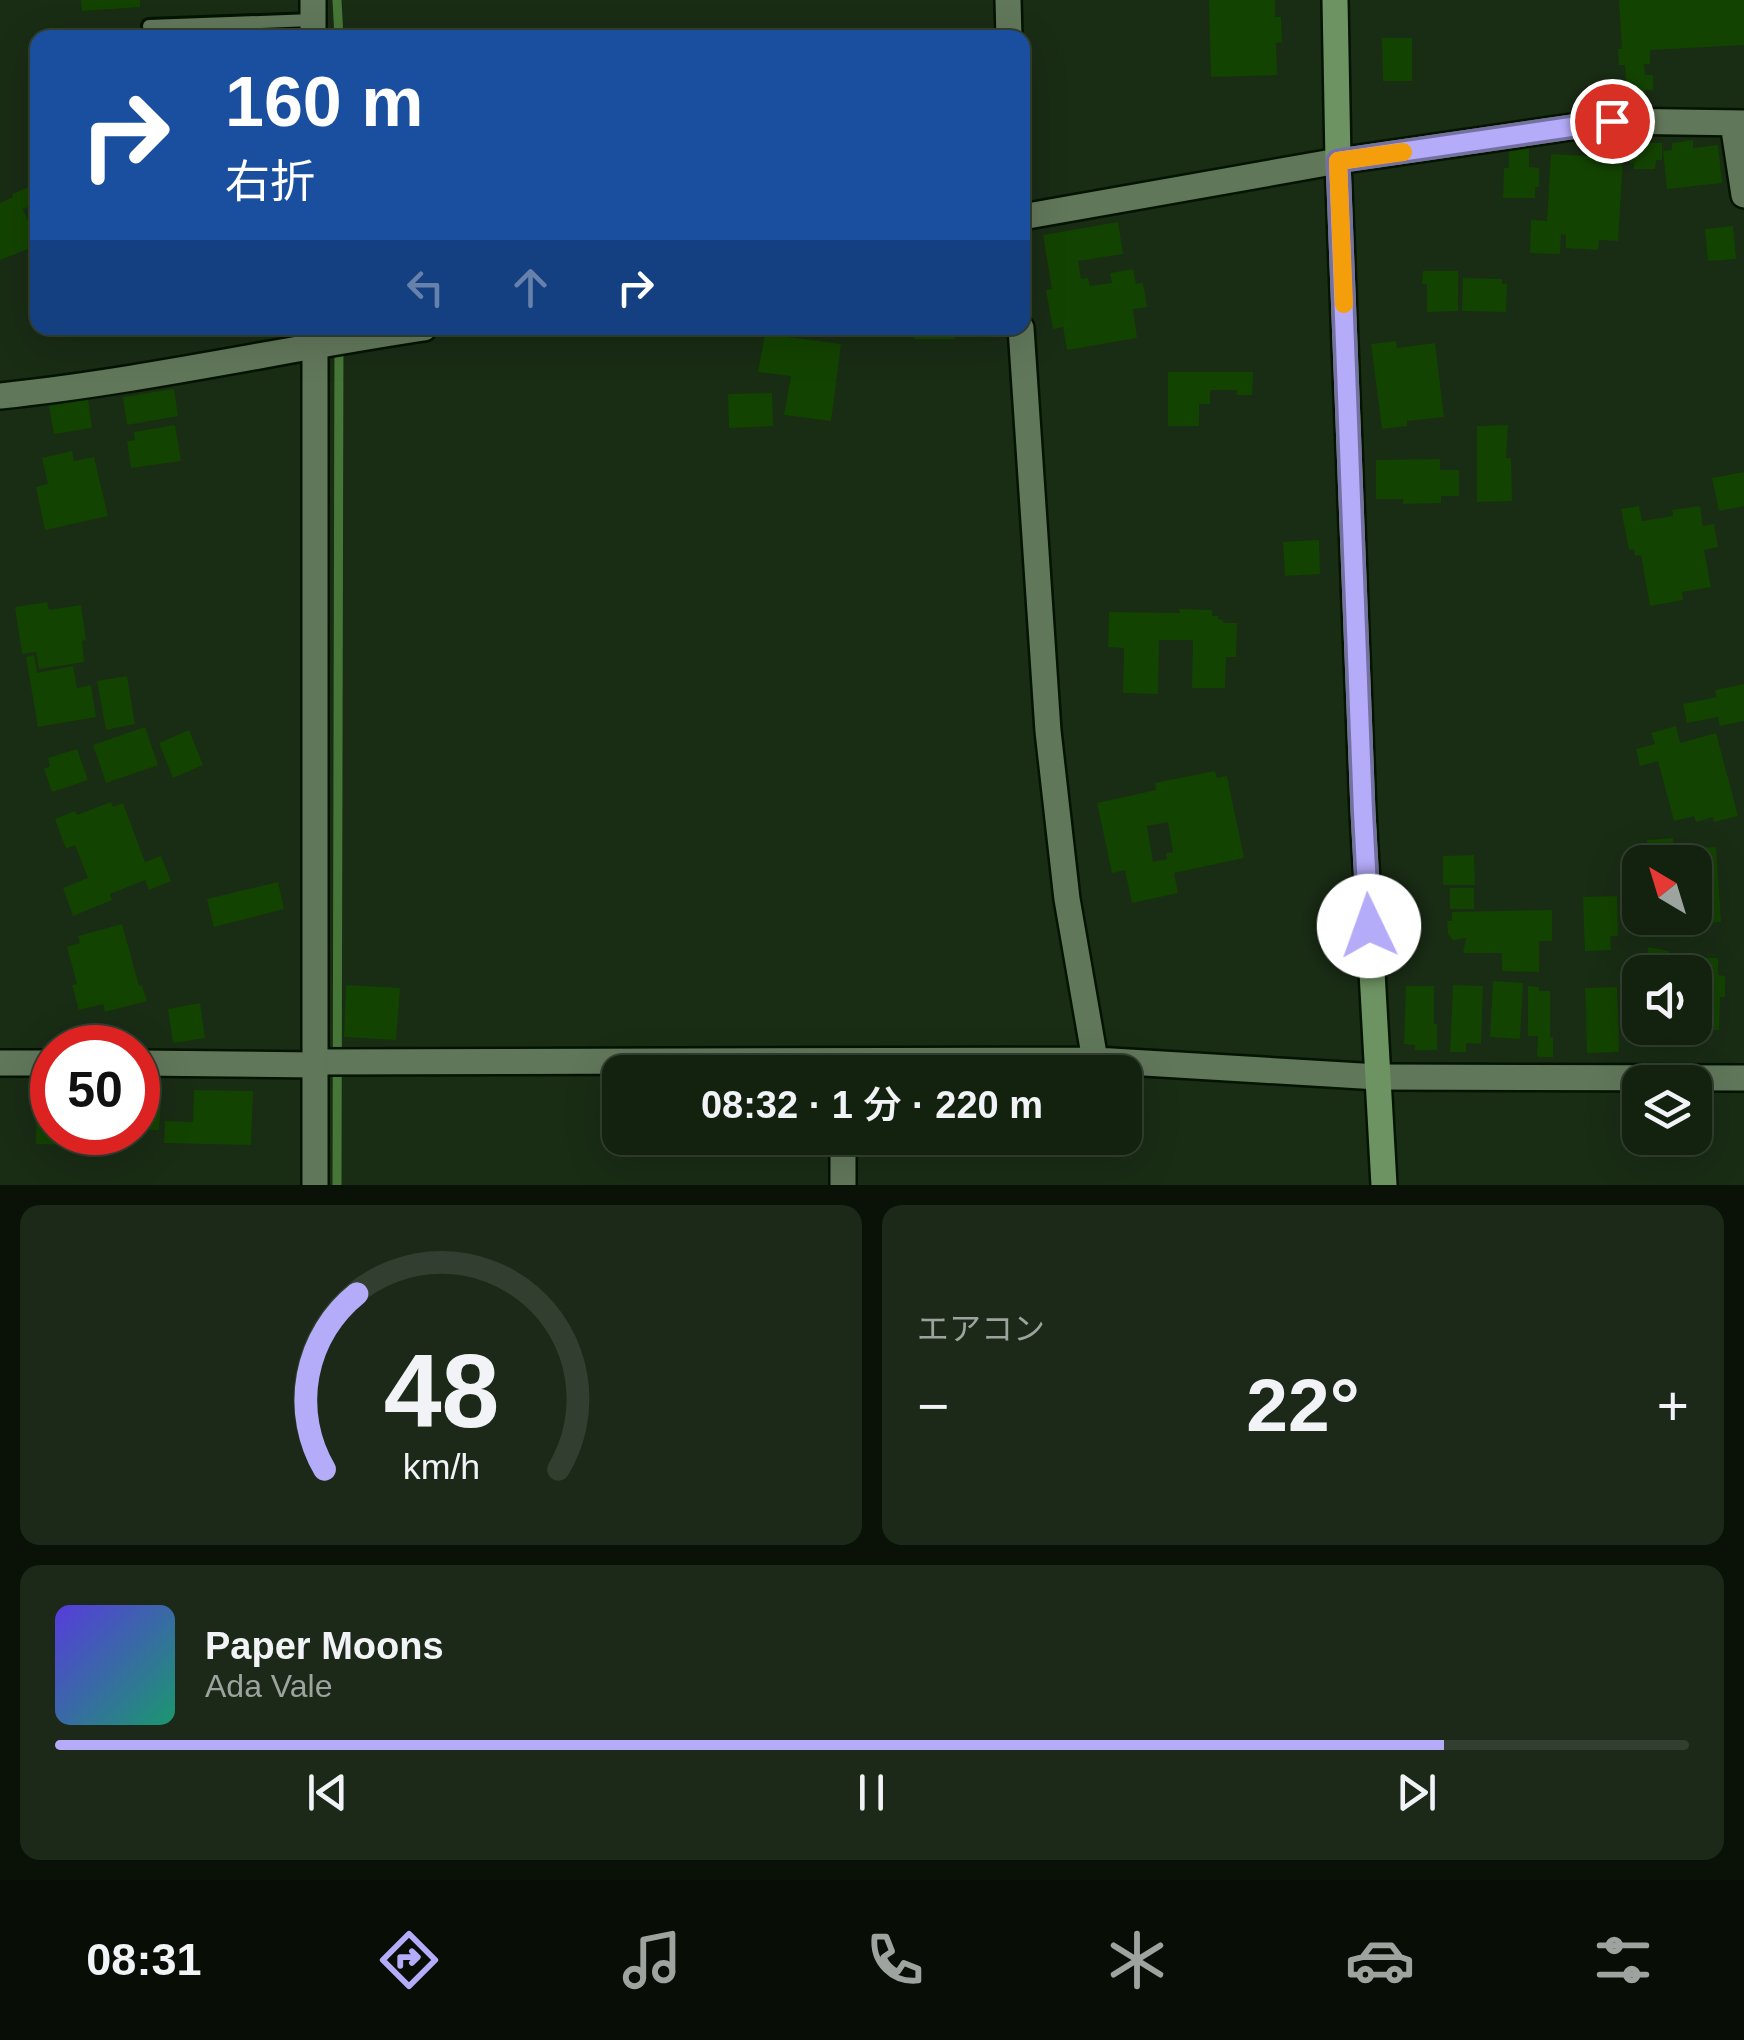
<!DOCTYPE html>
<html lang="ja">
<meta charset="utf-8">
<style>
:root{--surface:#13210f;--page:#1c2918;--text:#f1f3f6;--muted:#9da39e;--line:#323e2f;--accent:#b4acf9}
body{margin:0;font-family:Arial,"Noto Sans JP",sans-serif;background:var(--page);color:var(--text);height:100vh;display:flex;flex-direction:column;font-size:38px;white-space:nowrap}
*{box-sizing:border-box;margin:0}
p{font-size:32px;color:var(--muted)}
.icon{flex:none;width:55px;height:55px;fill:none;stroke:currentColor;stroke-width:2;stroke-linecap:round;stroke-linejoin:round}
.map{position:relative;height:1185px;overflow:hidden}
.side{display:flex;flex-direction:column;gap:20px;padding:20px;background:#0a1208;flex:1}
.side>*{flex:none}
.hud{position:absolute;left:30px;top:30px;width:1000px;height:305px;border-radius:20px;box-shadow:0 10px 40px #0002,0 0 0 2px var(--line);background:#1a4fa0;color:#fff;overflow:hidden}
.needle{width:65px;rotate:322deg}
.tools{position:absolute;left:1622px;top:845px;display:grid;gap:20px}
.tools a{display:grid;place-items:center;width:90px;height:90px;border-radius:20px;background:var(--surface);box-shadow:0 10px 40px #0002,0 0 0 2px var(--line);font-size:50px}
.speed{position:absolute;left:30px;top:1025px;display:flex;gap:20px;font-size:50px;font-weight:700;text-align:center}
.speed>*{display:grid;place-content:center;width:130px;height:130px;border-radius:50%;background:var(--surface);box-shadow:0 10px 40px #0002,0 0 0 2px var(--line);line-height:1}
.speed .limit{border:15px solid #d22;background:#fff;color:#111}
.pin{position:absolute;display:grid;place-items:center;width:85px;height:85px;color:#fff;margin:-42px;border:5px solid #fff;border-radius:50%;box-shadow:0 2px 10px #0007}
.me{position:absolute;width:110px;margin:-55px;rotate:357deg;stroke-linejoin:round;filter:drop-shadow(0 0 8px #0008)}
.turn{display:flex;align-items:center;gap:35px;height:210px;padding:0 30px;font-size:45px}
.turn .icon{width:130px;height:130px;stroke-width:2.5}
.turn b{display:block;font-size:70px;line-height:85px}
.lanes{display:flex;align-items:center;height:95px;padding:0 30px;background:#0003;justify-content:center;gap:50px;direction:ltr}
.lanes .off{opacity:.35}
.big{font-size:75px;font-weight:600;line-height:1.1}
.side .card{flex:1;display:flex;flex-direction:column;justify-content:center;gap:15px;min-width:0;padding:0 35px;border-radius:20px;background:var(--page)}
.side .dial{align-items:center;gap:0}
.dial svg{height:260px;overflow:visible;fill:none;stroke:var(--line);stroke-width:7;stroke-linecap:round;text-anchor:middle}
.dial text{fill:var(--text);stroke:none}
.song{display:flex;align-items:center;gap:30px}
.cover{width:120px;height:120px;border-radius:15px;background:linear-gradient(135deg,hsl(250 70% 55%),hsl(160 70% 35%))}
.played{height:10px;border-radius:5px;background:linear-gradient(90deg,var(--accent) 85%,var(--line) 85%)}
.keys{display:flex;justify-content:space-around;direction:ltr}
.heat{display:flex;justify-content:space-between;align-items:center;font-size:55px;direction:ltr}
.side .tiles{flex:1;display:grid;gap:20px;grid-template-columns:1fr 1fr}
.card:last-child{grid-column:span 2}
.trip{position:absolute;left:602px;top:1055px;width:540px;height:100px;border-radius:20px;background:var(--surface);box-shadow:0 10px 40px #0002,0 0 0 2px var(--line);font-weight:600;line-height:100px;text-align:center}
.tabs{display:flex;height:160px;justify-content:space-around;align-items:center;background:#080d06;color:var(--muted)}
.tabs .icon{width:70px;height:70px}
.tabs .on{color:var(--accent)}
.tabs b{font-size:45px;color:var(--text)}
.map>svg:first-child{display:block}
</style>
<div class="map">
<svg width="1744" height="1185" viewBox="0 0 1744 1185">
<rect width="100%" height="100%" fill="#192c14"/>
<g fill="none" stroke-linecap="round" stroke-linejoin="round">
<path stroke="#477738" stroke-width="9" d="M 337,0 L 339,38
M 337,1185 L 339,328"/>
</g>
<path fill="#134300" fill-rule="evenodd" d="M 81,0 L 140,0 L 140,7 L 82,11 Z
M 1209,0 L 1275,0 L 1275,17 L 1281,17 L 1282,42 L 1276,43 L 1277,75 L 1211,77 Z
M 1619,0 L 1744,0 L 1744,45 L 1650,50 L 1650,64 L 1644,64 L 1645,75 L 1653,75 L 1653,90 L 1645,90 L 1646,100 L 1627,101 L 1625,65 L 1619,65 L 1618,49 L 1622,49 Z
M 1382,38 L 1412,38 L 1412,81 L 1383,81 Z
M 1693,140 L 1693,148 L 1718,145 L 1722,183 L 1667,189 L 1663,151 L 1672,150 L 1672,143 Z
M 1631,143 L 1662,143 L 1662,160 L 1656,160 L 1655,169 L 1634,169 L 1634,163 L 1630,163 Z
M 1509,145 L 1529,145 L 1529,167 L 1539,168 L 1539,187 L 1535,187 L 1535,198 L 1503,198 L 1504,168 L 1509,168 Z
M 1551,154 L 1623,158 L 1618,241 L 1599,240 L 1598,250 L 1566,248 L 1566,235 L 1561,234 L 1560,254 L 1530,253 L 1531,220 L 1547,221 Z
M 36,184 L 38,203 L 23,209 L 38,245 L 0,260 L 0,203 L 13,197 L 12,194 Z
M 1118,222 L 1123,254 L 1078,261 L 1081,279 L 1088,278 L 1090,286 L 1112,283 L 1110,273 L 1133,269 L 1136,284 L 1143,283 L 1147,307 L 1133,309 L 1137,338 L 1067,350 L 1063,327 L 1053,329 L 1046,290 L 1052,289 L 1043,235 Z
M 1733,226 L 1736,259 L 1708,261 L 1705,229 Z
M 1423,271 L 1458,271 L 1458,311 L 1427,312 L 1427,284 L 1422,284 Z
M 1463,278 L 1502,279 L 1502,284 L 1507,284 L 1506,312 L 1462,311 Z
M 913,328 L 955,328 L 955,339 L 914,339 Z
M 765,334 L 841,344 L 831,421 L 784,415 L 791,376 L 758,372 Z
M 1396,341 L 1397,348 L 1435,343 L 1444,417 L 1407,421 L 1407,426 L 1382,429 L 1371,344 Z
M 1168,372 L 1253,372 L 1252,395 L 1237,395 L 1237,390 L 1210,390 L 1210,404 L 1199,404 L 1199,426 L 1168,426 Z
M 174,389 L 178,416 L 127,425 L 123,397 Z
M 772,393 L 773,426 L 729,428 L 728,394 Z
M 88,399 L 92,428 L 54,434 L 49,406 Z
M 175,425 L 181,461 L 131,468 L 127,441 L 135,440 L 134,432 Z
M 1508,425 L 1506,458 L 1511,458 L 1512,501 L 1477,502 L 1477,426 Z
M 72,451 L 74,461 L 94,457 L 108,516 L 45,530 L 36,487 L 48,484 L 42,458 Z
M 1440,459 L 1440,470 L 1459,470 L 1459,496 L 1441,496 L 1441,503 L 1403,504 L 1403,499 L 1376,499 L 1376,460 Z
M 1744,472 L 1744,506 L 1719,511 L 1712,478 Z
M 1639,506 L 1642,521 L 1673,516 L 1672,510 L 1700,506 L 1703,526 L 1714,524 L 1718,547 L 1704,550 L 1711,587 L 1682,592 L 1683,600 L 1650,606 L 1641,555 L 1635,556 L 1634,549 L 1629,550 L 1621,509 Z
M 1319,540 L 1320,574 L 1285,576 L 1283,542 Z
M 47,602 L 49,610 L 81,605 L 86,640 L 82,641 L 84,662 L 39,669 L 36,652 L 22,654 L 15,607 Z
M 1179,609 L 1212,610 L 1212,616 L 1218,616 L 1218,619 L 1223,620 L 1223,623 L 1237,623 L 1236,657 L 1226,657 L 1225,688 L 1192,688 L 1193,640 L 1159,640 L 1158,694 L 1123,693 L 1124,648 L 1108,647 L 1109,612 L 1180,613 Z
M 34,655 L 37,673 L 73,666 L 77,688 L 91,685 L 96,717 L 38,727 L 26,657 Z
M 127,676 L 135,724 L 106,730 L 97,681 Z
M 1744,684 L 1744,721 L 1720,726 L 1718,717 L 1687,723 L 1683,704 L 1717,697 L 1715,690 Z
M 1676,726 L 1680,743 L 1716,733 L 1738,816 L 1714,822 L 1713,817 L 1696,822 L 1694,816 L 1674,821 L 1658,761 L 1640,766 L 1636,749 L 1655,744 L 1651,733 Z
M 145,727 L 158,765 L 106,783 L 93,745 Z
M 189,730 L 203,765 L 173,778 L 159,743 Z
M 77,749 L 88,780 L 52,792 L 44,769 L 50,766 L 48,758 Z
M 1215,771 L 1217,778 L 1227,776 L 1244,858 L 1174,873 L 1178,893 L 1132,903 L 1125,870 L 1112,873 L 1097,803 L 1156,790 L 1155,783 ZM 1168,822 L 1173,852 L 1166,853 L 1167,859 L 1153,862 L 1147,826 Z
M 111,802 L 113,807 L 123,803 L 145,862 L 161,856 L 171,881 L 149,890 L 145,880 L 110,894 L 112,900 L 73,916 L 63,888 L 88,878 L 75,845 L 66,849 L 55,819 L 75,811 L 77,815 Z
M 1673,838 L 1674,854 L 1691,853 L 1691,848 L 1716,847 L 1721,922 L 1652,926 L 1652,918 L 1695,918 L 1695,862 L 1649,862 L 1647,840 Z
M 1474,855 L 1475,885 L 1443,885 L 1443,856 Z
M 278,882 L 284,909 L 214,927 L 207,899 Z
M 1450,888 L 1474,888 L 1474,909 L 1450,909 Z
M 1617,896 L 1618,936 L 1610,936 L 1611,950 L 1585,951 L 1583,897 Z
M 1552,910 L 1552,941 L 1539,941 L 1539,972 L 1502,971 L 1502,953 L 1463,953 L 1466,938 L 1453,940 L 1448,934 L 1447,921 L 1452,921 L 1452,912 Z
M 122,924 L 139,986 L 142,985 L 147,1001 L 105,1012 L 103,1004 L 79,1010 L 72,985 L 77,984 L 67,947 L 80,943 L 78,936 Z
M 1648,947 L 1669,951 L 1669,957 L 1718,958 L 1718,975 L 1725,976 L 1725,997 L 1720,997 L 1719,1030 L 1695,1030 L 1695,972 L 1640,972 L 1640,965 L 1647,965 Z
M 1493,981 L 1523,983 L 1520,1039 L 1490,1037 Z
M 346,985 L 400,988 L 396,1040 L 344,1037 Z
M 1453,985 L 1483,986 L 1481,1044 L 1466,1043 L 1466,1052 L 1450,1052 Z
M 1406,986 L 1434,986 L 1434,1024 L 1437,1024 L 1437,1050 L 1415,1050 L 1415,1045 L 1404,1044 Z
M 1528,986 L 1539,987 L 1539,991 L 1550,991 L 1550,1037 L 1553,1037 L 1553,1057 L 1537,1057 L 1538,1036 L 1528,1036 Z
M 1617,987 L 1619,1052 L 1587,1053 L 1585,988 Z
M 200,1003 L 205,1038 L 173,1043 L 168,1009 Z
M 194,1090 L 253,1091 L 251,1145 L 164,1143 L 165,1121 L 193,1122 Z
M 37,1098 L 52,1098 L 52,1132 L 83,1132 L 83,1145 L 36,1144 Z
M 138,1100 L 161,1101 L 159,1130 L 138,1130 Z"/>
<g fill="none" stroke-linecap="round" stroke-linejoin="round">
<defs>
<path id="service" d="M 149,26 L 313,20"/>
<path id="minor" d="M 1008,0 L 1009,38
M 1733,123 L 1744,195
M 1022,217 L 1338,161 L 1612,121 L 1744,123
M 1021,328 L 1048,731 L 1067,899 L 1095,1060
M 0,396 C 143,381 283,349 424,328
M 315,1062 L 1095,1060 L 1378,1077
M 0,1063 L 52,1063
M 138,1063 L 315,1065
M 843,1185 L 843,1138"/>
<path id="tertiary" d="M 313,0 L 313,38
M 1378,1077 L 1744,1078
M 315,1185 L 315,328"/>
<path id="secondary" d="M 1335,0 L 1338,161 L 1363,812 L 1384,1185"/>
</defs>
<use href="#service" stroke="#041401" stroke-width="18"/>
<use href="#minor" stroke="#041401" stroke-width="30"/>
<use href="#tertiary" stroke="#041401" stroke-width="30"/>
<use href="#secondary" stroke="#041401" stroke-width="30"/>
<use href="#service" stroke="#61775a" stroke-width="12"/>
<use href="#minor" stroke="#61775a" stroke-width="25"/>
<use href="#tertiary" stroke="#61775a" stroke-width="25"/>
<use href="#secondary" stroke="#6e9363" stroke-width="25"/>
</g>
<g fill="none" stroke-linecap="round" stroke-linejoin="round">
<defs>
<path id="route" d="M 1369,926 L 1363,812 L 1338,161 L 1612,121"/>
</defs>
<use href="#route" stroke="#7570a2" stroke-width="25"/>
<use href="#route" stroke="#b4acf9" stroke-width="18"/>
<path stroke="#f59e0b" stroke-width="18" d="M 1344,304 L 1338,161 L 1403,152"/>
</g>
</svg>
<div class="tools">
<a><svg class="needle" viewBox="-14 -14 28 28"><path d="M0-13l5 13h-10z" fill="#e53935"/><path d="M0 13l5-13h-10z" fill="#9da39e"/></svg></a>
<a><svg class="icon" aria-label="sound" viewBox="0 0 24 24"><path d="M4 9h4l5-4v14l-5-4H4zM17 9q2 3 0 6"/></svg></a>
<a><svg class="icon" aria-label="layers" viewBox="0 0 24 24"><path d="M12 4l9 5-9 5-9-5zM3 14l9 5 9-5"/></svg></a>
</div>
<div class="speed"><div class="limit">50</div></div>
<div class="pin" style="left:1612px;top:121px;background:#d93025"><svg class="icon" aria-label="arrive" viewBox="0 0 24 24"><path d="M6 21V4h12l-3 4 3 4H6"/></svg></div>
<svg class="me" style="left:1369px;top:926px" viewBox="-20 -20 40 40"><circle r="19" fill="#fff"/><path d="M0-13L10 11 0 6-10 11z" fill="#b4acf9"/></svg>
<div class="trip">08:32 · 1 分 · 220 m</div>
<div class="hud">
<div class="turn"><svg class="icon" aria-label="right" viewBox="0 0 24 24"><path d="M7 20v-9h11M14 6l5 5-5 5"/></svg><div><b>160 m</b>右折</div></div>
<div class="lanes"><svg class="icon off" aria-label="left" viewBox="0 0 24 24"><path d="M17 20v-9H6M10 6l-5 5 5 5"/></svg><svg class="icon off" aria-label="ahead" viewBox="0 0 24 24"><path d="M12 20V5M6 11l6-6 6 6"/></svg><svg class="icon" aria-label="right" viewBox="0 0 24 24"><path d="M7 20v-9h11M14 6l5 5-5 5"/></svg></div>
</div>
</div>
<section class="side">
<div class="tiles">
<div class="card dial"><svg viewBox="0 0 100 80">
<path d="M14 69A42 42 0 1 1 86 69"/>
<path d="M14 69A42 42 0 0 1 24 15" stroke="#b4acf9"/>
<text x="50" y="56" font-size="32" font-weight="700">48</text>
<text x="50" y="72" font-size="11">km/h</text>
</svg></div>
<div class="card"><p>エアコン</p>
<div class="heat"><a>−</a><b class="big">22°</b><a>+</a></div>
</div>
<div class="card">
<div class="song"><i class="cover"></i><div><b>Paper Moons</b><p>Ada Vale</p></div></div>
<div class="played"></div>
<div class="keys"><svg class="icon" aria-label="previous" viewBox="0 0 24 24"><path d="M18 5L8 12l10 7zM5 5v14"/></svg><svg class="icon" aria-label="pause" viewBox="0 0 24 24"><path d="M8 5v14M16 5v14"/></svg><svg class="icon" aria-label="next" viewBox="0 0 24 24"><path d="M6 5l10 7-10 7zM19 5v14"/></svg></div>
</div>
</div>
</section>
<nav class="tabs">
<b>08:31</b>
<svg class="icon on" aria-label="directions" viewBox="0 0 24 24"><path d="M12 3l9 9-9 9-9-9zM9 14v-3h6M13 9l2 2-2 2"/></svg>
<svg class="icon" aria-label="music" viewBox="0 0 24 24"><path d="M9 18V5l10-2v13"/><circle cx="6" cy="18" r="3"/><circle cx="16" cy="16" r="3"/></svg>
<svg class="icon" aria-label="phone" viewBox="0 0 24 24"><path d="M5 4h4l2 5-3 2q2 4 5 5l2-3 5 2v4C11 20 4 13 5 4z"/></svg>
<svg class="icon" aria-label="climate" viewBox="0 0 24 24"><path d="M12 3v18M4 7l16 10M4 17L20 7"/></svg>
<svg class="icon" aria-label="car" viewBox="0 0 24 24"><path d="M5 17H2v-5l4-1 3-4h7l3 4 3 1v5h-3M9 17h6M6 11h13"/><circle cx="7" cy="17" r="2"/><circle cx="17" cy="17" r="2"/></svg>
<svg class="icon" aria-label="filters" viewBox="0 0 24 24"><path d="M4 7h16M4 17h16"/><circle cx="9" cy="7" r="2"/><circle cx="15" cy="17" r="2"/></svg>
</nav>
